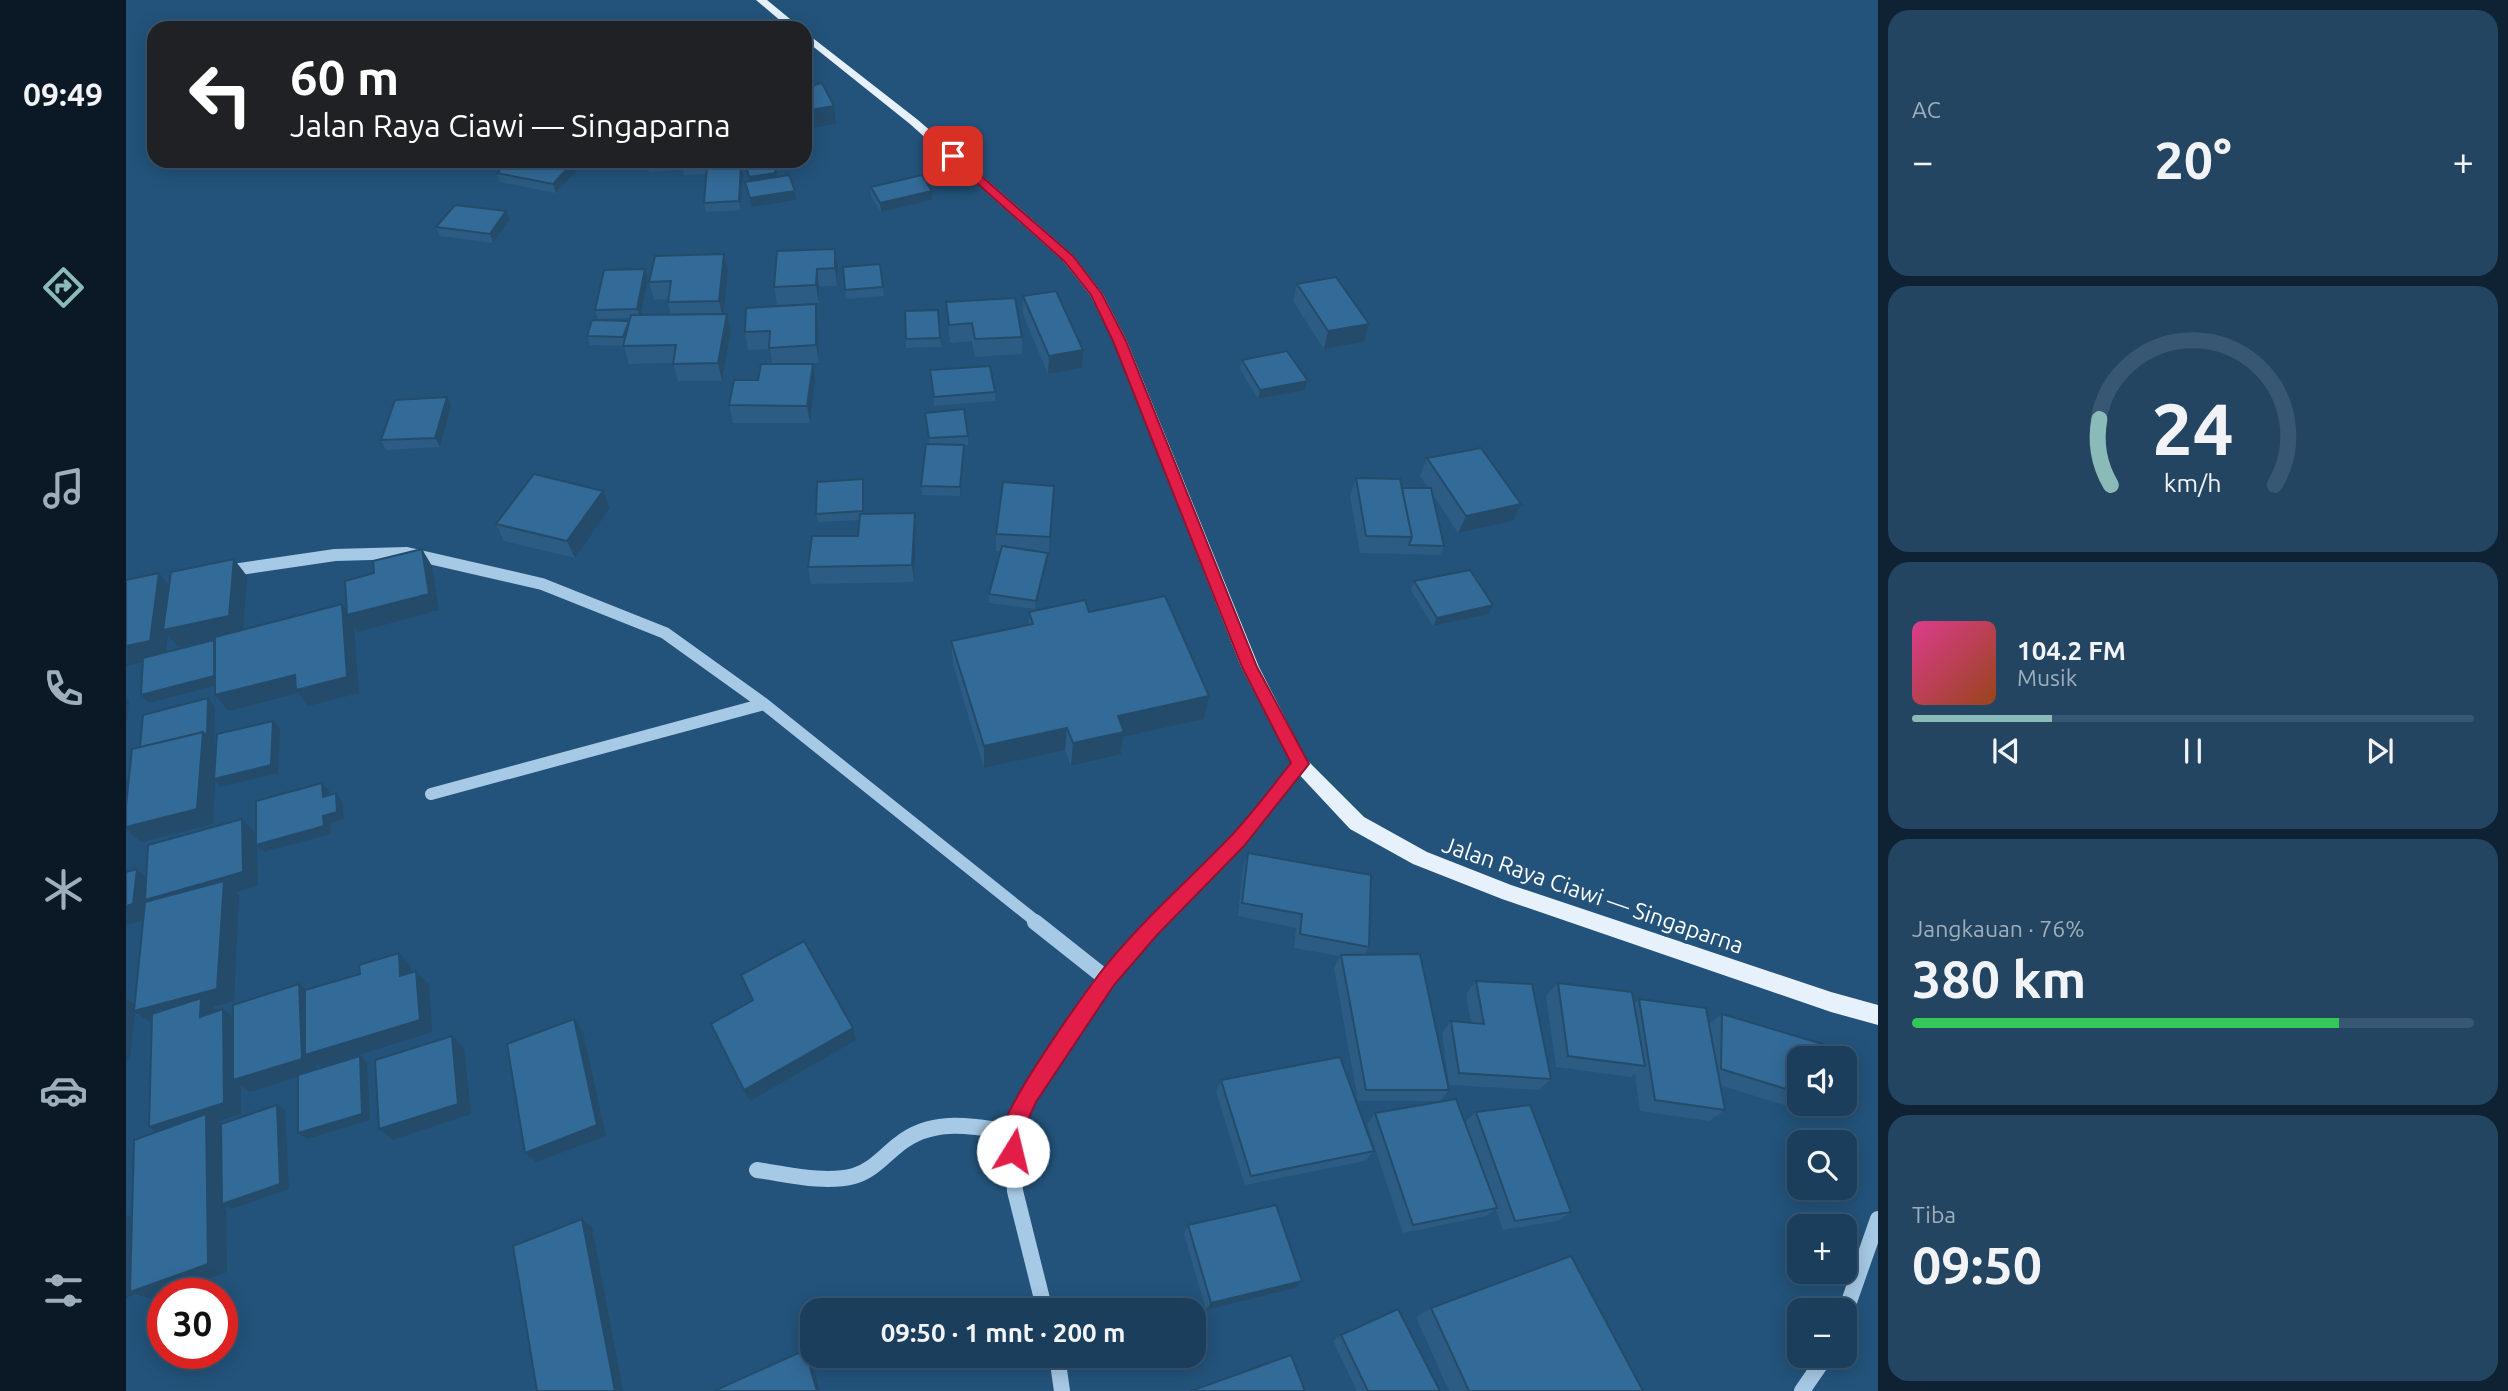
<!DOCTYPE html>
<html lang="id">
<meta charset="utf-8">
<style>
:root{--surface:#1a3e5c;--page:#234562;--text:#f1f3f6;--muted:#9faebb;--line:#385772;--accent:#8bbbb9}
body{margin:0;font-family:Ubuntu,sans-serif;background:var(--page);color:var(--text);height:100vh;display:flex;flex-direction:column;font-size:26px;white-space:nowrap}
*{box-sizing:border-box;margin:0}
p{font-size:23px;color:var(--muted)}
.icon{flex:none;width:38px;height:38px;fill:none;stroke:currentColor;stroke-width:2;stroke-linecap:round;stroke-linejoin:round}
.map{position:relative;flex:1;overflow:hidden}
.details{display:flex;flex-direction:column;gap:10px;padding:10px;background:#0e2233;width:630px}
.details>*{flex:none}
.banner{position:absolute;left:21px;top:21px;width:665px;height:147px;border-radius:21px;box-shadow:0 4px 18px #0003,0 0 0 2px var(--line);background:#202124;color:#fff;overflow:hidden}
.tools{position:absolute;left:1661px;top:1046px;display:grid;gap:14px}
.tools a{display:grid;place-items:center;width:70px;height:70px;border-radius:14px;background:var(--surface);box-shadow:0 4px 18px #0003,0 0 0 2px var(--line);font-size:35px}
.speed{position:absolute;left:21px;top:1278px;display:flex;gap:14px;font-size:35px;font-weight:700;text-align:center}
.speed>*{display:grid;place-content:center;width:91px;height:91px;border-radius:50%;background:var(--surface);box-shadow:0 4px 18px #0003,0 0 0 2px var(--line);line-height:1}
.speed .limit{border:10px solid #d22;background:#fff;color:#111}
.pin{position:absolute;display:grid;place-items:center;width:60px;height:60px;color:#fff;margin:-30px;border-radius:14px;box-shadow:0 4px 10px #0006}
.me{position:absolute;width:77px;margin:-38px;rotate:9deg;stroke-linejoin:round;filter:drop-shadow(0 0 5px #0008)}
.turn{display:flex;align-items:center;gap:24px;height:147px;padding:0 28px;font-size:32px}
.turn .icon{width:91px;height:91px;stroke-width:2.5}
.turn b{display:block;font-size:49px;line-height:60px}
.big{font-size:52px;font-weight:700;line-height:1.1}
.details .widget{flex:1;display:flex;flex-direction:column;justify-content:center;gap:10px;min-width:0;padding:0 24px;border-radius:21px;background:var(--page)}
.details .dial{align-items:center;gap:0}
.dial svg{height:182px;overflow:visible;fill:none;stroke:var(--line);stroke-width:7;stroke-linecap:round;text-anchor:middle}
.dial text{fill:var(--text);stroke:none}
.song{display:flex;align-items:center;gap:21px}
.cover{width:84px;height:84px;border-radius:10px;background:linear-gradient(135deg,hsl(330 70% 55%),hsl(20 70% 35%))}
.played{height:7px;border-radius:4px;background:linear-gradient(90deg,var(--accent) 25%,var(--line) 25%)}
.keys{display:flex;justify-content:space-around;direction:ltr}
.heat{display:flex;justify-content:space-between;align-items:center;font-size:38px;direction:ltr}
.charge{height:10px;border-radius:5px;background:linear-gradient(90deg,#34c759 76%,var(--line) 0)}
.trip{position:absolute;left:674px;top:1298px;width:406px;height:70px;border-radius:21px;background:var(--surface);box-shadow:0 4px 18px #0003,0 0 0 2px var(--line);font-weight:700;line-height:70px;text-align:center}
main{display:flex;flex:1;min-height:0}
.menu{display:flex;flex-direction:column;width:126px;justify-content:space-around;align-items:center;background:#0a1925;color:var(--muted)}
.menu .icon{width:49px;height:49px}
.menu .active{color:var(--accent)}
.menu b{font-size:32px;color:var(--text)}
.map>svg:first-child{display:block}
</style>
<main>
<nav class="menu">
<b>09:49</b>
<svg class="icon active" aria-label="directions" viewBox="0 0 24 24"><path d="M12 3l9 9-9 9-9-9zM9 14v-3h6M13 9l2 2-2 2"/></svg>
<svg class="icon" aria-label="music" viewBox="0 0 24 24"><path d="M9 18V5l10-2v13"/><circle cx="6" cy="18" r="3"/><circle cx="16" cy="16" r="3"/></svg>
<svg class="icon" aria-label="phone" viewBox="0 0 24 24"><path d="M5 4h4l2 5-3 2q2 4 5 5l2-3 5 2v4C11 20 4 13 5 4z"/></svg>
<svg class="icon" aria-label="climate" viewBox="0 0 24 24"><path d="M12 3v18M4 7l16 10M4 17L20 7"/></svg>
<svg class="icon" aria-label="car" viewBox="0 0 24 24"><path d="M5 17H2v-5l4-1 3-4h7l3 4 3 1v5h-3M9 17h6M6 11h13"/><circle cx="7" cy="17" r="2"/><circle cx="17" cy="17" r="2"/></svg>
<svg class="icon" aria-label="filters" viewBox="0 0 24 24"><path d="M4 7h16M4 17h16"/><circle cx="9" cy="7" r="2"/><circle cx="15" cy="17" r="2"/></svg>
</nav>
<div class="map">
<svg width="1752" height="1391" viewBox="0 0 1752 1391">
<rect width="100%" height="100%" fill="#23537b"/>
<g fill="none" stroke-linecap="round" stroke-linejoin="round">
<path stroke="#a6c9e5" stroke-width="12" d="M 100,571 L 209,555 L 281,553 L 416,584 L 539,633 L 638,704 L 912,923
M 305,794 L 638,704
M 1031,923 L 1112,841 L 1174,764"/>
<path stroke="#a6c9e5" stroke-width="16" d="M 909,922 L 981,979
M 631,1170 C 661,1174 698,1184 728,1176 C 746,1171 758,1156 772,1145 C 805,1117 847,1126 886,1132
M 919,1311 L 889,1191 L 886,1132 L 903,1095 L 981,979 L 1032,922
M 1718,1316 L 1752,1219
M 931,1356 L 936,1391
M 1676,1391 L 1700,1356"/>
<path fill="#e6f1fc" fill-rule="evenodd" d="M 630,0 L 641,0 L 675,28 L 663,28 Z
M 679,32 L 792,120 L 947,255 L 977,294 L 1001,341 L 1133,667 L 1180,759 L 1238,817 L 1301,852 L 1385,885 L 1705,992 L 1752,1005 L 1752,1025 L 1705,1012 L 1376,899 L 1287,864 L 1224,829 L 1168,769 L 1115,667 L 987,341 L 964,295 L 937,261 L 784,124 L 679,40 Z"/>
</g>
<path fill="#2c5c83" d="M 521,161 L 551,161 L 550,170 L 523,172 Z
M 585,161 L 584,166 L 615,165 L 617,174 L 615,210 L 580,212 L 578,203 L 581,174 L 558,175 L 556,166 Z
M 453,168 L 430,193 L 374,182 L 371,173 Z
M 745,187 L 806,191 L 806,200 L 755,212 L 745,196 Z
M 384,220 L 367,243 L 314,236 L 310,227 Z
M 709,249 L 712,267 L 711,286 L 693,286 L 693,303 L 651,305 L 648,287 Z
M 598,254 L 602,271 L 597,314 L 601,314 L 605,331 L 596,381 L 552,381 L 547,363 L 503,364 L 498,346 L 464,345 L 461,336 L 503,323 L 504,318 L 472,319 L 469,310 L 522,278 L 514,315 L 545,315 L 542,302 L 542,299 L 528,300 L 523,282 Z
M 754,264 L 758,296 L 720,299 L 717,267 Z
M 1171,284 L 1243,324 L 1238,342 L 1198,349 L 1167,301 Z
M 897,296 L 956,368 L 922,374 L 897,314 Z
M 820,302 L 896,337 L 896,354 L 849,357 L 846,341 L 824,343 Z
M 690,304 L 692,322 L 693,363 L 669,364 L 689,382 L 684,423 L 607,423 L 603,405 L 632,380 L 646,364 L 644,349 L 622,350 L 619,332 Z
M 812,310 L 815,347 L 780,348 L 779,311 Z
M 1116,360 L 1182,381 L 1179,390 L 1132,399 L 1114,369 Z
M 804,370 L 869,392 L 869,401 L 808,406 Z
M 325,406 L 314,447 L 260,450 L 255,440 Z
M 799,413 L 842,436 L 842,445 L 838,445 L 838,454 L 834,496 L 796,495 L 795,486 L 803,444 Z
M 1301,458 L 1387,521 L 1332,533 L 1306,493 L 1318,546 L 1314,555 L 1234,553 L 1224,496 L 1230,478 L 1276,488 L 1302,488 L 1294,476 Z
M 737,479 L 738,514 L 789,513 L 790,530 L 788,582 L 685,584 L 682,567 L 732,536 L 733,520 L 692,522 L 690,514 Z
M 477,491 L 484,508 L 449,558 L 378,541 L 370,524 Z
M 928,503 L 923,555 L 922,554 L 921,561 L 909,609 L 863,603 L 863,594 L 874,552 L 870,551 L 870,534 Z
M 1288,581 L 1363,614 L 1307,626 L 1285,590 Z
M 903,612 L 963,612 L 1083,696 L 1078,719 L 997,737 L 995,754 L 945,766 L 939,750 L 858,768 L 827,664 L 825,641 L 903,624 Z
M 1122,853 L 1243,947 L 1238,955 L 1323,1090 L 1314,1101 L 1232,1101 L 1208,968 L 1214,956 L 1168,948 L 1170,928 L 1112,916 L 1117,867 Z
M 1350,981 L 1425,1079 L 1413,1090 L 1323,1085 L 1316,1033 L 1325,1021 L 1345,1023 L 1340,994 Z
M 1432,983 L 1508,1004 L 1513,999 L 1583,1024 L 1596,1014 L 1673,1059 L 1673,1104 L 1698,1104 L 1683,1113 L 1594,1085 L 1599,1110 L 1583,1121 L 1514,1111 L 1509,1074 L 1505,1077 L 1430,1067 L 1420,996 Z
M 1095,1080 L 1248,1151 L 1239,1161 L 1119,1185 L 1090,1092 Z
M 1350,1112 L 1445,1212 L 1432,1221 L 1377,1230 L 1370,1209 L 1360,1216 L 1277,1233 L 1241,1124 L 1249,1113 L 1339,1122 Z
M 1062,1225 L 1176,1281 L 1169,1288 L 1080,1310 L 1058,1234 Z
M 1305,1308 L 1517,1391 L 1323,1391 L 1290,1317 Z
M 1215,1335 L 1314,1391 L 1231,1391 L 1207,1341 Z"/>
<path fill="#244b6a" d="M 708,106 L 710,124 L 679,129 L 679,111 Z
M 448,161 L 450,161 L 453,168 L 430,193 L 427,184 Z
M 615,165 L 617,174 L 615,210 L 613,201 Z
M 650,173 L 651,182 L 625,186 L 623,177 Z
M 669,191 L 670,200 L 625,207 L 624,198 Z
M 806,191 L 806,200 L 755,212 L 754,203 Z
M 380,211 L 384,220 L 367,243 L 364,234 Z
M 709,249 L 712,267 L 711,286 L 709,268 Z
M 598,254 L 602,271 L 597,319 L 593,301 Z
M 519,269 L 522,278 L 514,318 L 511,309 Z
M 691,269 L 693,286 L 693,303 L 690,285 Z
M 690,304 L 692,322 L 693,363 L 690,345 Z
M 601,314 L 605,331 L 596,381 L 592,363 Z
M 1243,324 L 1238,342 L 1198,349 L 1202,331 Z
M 957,350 L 956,368 L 922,374 L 923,356 Z
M 687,364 L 689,382 L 684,423 L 681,406 Z
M 1182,381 L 1179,390 L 1132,399 L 1134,390 Z
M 321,397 L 325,406 L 314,447 L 309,438 Z
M 838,445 L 838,454 L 834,496 L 834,487 Z
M 737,479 L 738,488 L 738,520 L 737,511 Z
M 928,486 L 928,503 L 923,555 L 924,537 Z
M 477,491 L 484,508 L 449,558 L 441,541 Z
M 1395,504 L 1387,521 L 1332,533 L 1340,516 Z
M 789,513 L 790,530 L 788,582 L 786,565 Z
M 296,549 L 306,566 L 313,610 L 232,632 L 228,625 L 233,693 L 182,706 L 172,693 L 103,711 L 89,695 L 216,604 L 223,615 Z
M 922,553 L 921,561 L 909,609 L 910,601 Z
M 108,559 L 121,576 L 117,633 L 52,647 L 42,635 L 39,657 L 0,666 L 0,646 L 33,573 L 47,590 Z
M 1367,605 L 1363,614 L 1307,626 L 1311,618 Z
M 88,640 L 95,684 L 23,703 L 15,695 Z
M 0,696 L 3,700 L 0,729 Z
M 1083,696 L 1078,719 L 997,737 L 995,754 L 945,766 L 947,743 L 992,716 Z
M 82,698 L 89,707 L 88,744 L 92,748 L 147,721 L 154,729 L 152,773 L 95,787 L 89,781 L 87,824 L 15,842 L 0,829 L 0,827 L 22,761 Z
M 941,728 L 939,750 L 858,768 L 858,746 Z
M 0,779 L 4,782 L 0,817 Z
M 196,783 L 203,791 L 204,805 L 197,797 Z
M 210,793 L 216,801 L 218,819 L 204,823 L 205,834 L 138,852 L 131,846 L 132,886 L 110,892 L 113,896 L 108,1001 L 87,1007 L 92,1011 L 91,1029 L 27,1024 L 9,1012 L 4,1060 L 0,1061 L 0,999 L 10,1005 L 25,918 L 0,925 L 0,906 L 11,869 L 28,884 L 116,819 L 131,834 L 197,816 Z
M 273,953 L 285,966 L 287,989 L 274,976 Z
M 290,971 L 303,984 L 306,1032 L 194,1067 L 191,1064 L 191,1070 L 124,1092 L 115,1085 L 115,1114 L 92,1121 L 98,1125 L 151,1105 L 159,1110 L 163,1189 L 105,1209 L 100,1206 L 101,1272 L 42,1293 L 37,1293 L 37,1295 L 26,1299 L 10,1294 L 0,1298 L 0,1215 L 11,1220 L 42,1138 L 23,1127 L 97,1009 L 114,1022 L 173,984 L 188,997 L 190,1052 Z
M 448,1019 L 457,1032 L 480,1136 L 410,1162 L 399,1153 Z
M 727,1028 L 730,1040 L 624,1101 L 618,1090 Z
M 326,1036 L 338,1048 L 345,1114 L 267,1140 L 253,1129 Z
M 234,1056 L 241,1062 L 244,1120 L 181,1139 L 172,1133 Z
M 456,1219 L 466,1227 L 497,1391 L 489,1391 Z
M 1176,1281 L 1169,1288 L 1080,1310 L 1085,1303 Z
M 679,1350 L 684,1356 L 694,1391 L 691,1391 Z"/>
<path fill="#336b98" stroke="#244b6a" stroke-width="2" d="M 696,83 L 708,106 L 679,111 L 679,87 Z
M 383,161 L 448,161 L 427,184 L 371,173 Z
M 521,161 L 548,161 L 521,163 Z
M 557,161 L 582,161 L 582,165 L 556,166 Z
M 619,161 L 647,161 L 650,173 L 623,177 Z
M 615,165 L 613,201 L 578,203 L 581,166 Z
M 663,175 L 669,191 L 624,198 L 619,182 Z
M 796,175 L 806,191 L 754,203 L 745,187 Z
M 329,205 L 380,211 L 364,234 L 310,227 Z
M 709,249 L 709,268 L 691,269 L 690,285 L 648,287 L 651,251 Z
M 598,254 L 593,301 L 542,302 L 545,281 L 523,282 L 529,256 Z
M 754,264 L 757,287 L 719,290 L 717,267 Z
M 519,269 L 511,309 L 469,310 L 478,270 Z
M 1210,277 L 1243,324 L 1202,331 L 1171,284 Z
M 930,291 L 957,350 L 923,356 L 897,296 Z
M 889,298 L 896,337 L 849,339 L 846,323 L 823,325 L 820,302 Z
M 690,304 L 690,345 L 643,348 L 644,331 L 619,332 L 620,308 Z
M 812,310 L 814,338 L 780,339 L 779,311 Z
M 601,314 L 592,363 L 547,364 L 550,345 L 497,346 L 505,315 Z
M 466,320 L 503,321 L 497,337 L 461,336 Z
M 1161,351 L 1182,381 L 1134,390 L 1116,360 Z
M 635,364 L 687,364 L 681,406 L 603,405 L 608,380 L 632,380 Z
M 864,366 L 869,392 L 808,397 L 804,370 Z
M 321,397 L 309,438 L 255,440 L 269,400 Z
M 838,409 L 842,436 L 803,438 L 799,413 Z
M 800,444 L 838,445 L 834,487 L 795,486 Z
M 1355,448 L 1395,504 L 1340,516 L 1301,458 Z
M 408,474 L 477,491 L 441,541 L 370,524 Z
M 1230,478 L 1274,479 L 1286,537 L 1240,536 Z
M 737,479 L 737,511 L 690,514 L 691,482 Z
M 877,482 L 928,486 L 924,537 L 870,534 Z
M 1276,488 L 1305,488 L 1318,546 L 1283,545 L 1286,537 Z
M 789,513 L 786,565 L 682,567 L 686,536 L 732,536 L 734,514 Z
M 876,546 L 922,553 L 910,601 L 863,594 Z
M 296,549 L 303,594 L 221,615 L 219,581 L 248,573 L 247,561 Z
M 108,559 L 103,616 L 37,630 L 45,572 Z
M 1344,570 L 1367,605 L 1311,618 L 1288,581 Z
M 33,573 L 24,641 L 0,646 L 0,580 Z
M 1039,596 L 1083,696 L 992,716 L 998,732 L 947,743 L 941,728 L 858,746 L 825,641 L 907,624 L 903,612 L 959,600 L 963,612 Z
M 216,604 L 221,677 L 170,690 L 169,675 L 89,695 L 89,637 Z
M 88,640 L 88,676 L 15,695 L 17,658 Z
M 82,698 L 81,736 L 77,732 L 14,747 L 17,715 Z
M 147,721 L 145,765 L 88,779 L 91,734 Z
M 77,732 L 71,809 L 0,827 L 0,806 L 6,749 Z
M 196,783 L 197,797 L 210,793 L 211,812 L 197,816 L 198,826 L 130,845 L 130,801 Z
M 116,819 L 117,872 L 19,900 L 22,845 Z
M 1122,853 L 1245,875 L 1243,947 L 1174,934 L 1176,914 L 1116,903 Z
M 11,869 L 7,904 L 0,906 L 0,872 Z
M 98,881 L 91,989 L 8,1011 L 19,902 Z
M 678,941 L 727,1028 L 618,1090 L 585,1024 L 627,1000 L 615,975 Z
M 273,953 L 274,976 L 290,971 L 294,1020 L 179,1055 L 179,990 L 234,974 L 233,965 Z
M 1294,954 L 1323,1090 L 1240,1090 L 1215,955 Z
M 1350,981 L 1406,984 L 1425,1079 L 1333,1073 L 1325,1021 L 1358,1024 Z
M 1432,983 L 1506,992 L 1519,1066 L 1442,1056 Z
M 173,984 L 176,1059 L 107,1080 L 107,1005 Z
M 75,998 L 74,1017 L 97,1009 L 98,1103 L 23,1127 L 26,1014 Z
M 1513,999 L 1580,1008 L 1599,1110 L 1529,1100 Z
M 1596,1014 L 1700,1045 L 1700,1059 L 1673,1059 L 1673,1093 L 1595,1069 Z
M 448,1019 L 471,1125 L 399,1153 L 381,1044 Z
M 326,1036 L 332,1104 L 253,1129 L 249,1060 Z
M 234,1056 L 236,1114 L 172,1133 L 172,1075 Z
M 1214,1057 L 1248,1151 L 1125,1176 L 1095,1080 Z
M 1330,1099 L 1371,1208 L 1287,1225 L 1249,1113 Z
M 151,1105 L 154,1184 L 96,1204 L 95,1124 Z
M 1404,1105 L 1445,1212 L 1389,1221 L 1350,1112 Z
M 80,1114 L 82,1264 L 4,1292 L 8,1140 Z
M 1150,1205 L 1176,1281 L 1085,1303 L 1062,1225 Z
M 456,1219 L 489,1391 L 411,1391 L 387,1246 Z
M 1445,1256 L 1517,1391 L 1343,1391 L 1305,1308 Z
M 1272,1309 L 1314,1391 L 1242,1391 L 1215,1335 Z
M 679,1350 L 691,1391 L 588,1391 Z
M 1165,1355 L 1179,1391 L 1065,1391 Z"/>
<path fill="#e11d48" stroke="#92132f" stroke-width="2" d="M 823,154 L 830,154 L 947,256 L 976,294 L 1000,341 L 1131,667 L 1183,764 L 1118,846 L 1031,935 L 988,985 L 910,1102 L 896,1133 L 897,1151 L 894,1158 L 887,1161 L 880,1158 C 877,1151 875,1141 876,1132 C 880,1103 953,1001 974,973 C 1012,924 1061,882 1104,837 C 1126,814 1145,788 1165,763 L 1116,667 L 987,341 L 965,295 L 938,261 L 823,158 Z"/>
<g text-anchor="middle" stroke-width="7" stroke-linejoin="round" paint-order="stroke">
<g font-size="23" fill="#fff" stroke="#23537b">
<text transform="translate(1467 895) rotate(19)" y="8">Jalan Raya Ciawi — Singaparna</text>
</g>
</g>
</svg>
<div class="tools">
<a><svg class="icon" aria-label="sound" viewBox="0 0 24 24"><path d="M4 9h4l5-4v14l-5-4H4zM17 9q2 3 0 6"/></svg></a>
<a><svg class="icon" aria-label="search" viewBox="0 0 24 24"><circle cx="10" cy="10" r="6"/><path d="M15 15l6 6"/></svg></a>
<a>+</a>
<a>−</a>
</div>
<div class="speed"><div class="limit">30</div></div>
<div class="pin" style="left:827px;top:156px;background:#d93025"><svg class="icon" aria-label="arrive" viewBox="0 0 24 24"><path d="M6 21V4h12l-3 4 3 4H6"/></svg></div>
<svg class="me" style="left:887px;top:1151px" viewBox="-20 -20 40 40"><circle r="19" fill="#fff"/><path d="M0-13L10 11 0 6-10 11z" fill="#e11d48"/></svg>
<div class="trip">09:50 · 1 mnt · 200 m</div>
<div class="banner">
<div class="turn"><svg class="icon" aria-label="left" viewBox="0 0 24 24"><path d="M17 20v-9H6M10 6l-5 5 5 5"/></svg><div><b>60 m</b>Jalan Raya Ciawi — Singaparna</div></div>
</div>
</div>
<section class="details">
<div class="widget"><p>AC</p>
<div class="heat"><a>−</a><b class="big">20°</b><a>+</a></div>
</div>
<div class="widget dial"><svg viewBox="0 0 100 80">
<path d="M14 69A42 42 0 1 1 86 69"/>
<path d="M14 69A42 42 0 0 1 9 40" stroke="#8bbbb9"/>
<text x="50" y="56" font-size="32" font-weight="700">24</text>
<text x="50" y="72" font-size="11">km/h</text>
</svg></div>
<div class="widget">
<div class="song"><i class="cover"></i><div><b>104.2 FM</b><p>Musik</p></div></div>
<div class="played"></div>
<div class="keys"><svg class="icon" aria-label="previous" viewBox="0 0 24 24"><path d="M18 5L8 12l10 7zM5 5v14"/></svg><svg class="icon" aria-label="pause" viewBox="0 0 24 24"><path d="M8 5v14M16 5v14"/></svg><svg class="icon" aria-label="next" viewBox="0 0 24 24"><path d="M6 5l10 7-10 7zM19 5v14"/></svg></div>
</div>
<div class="widget"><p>Jangkauan · 76%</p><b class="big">380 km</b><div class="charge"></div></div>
<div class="widget"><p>Tiba</p><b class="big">09:50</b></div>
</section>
</main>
